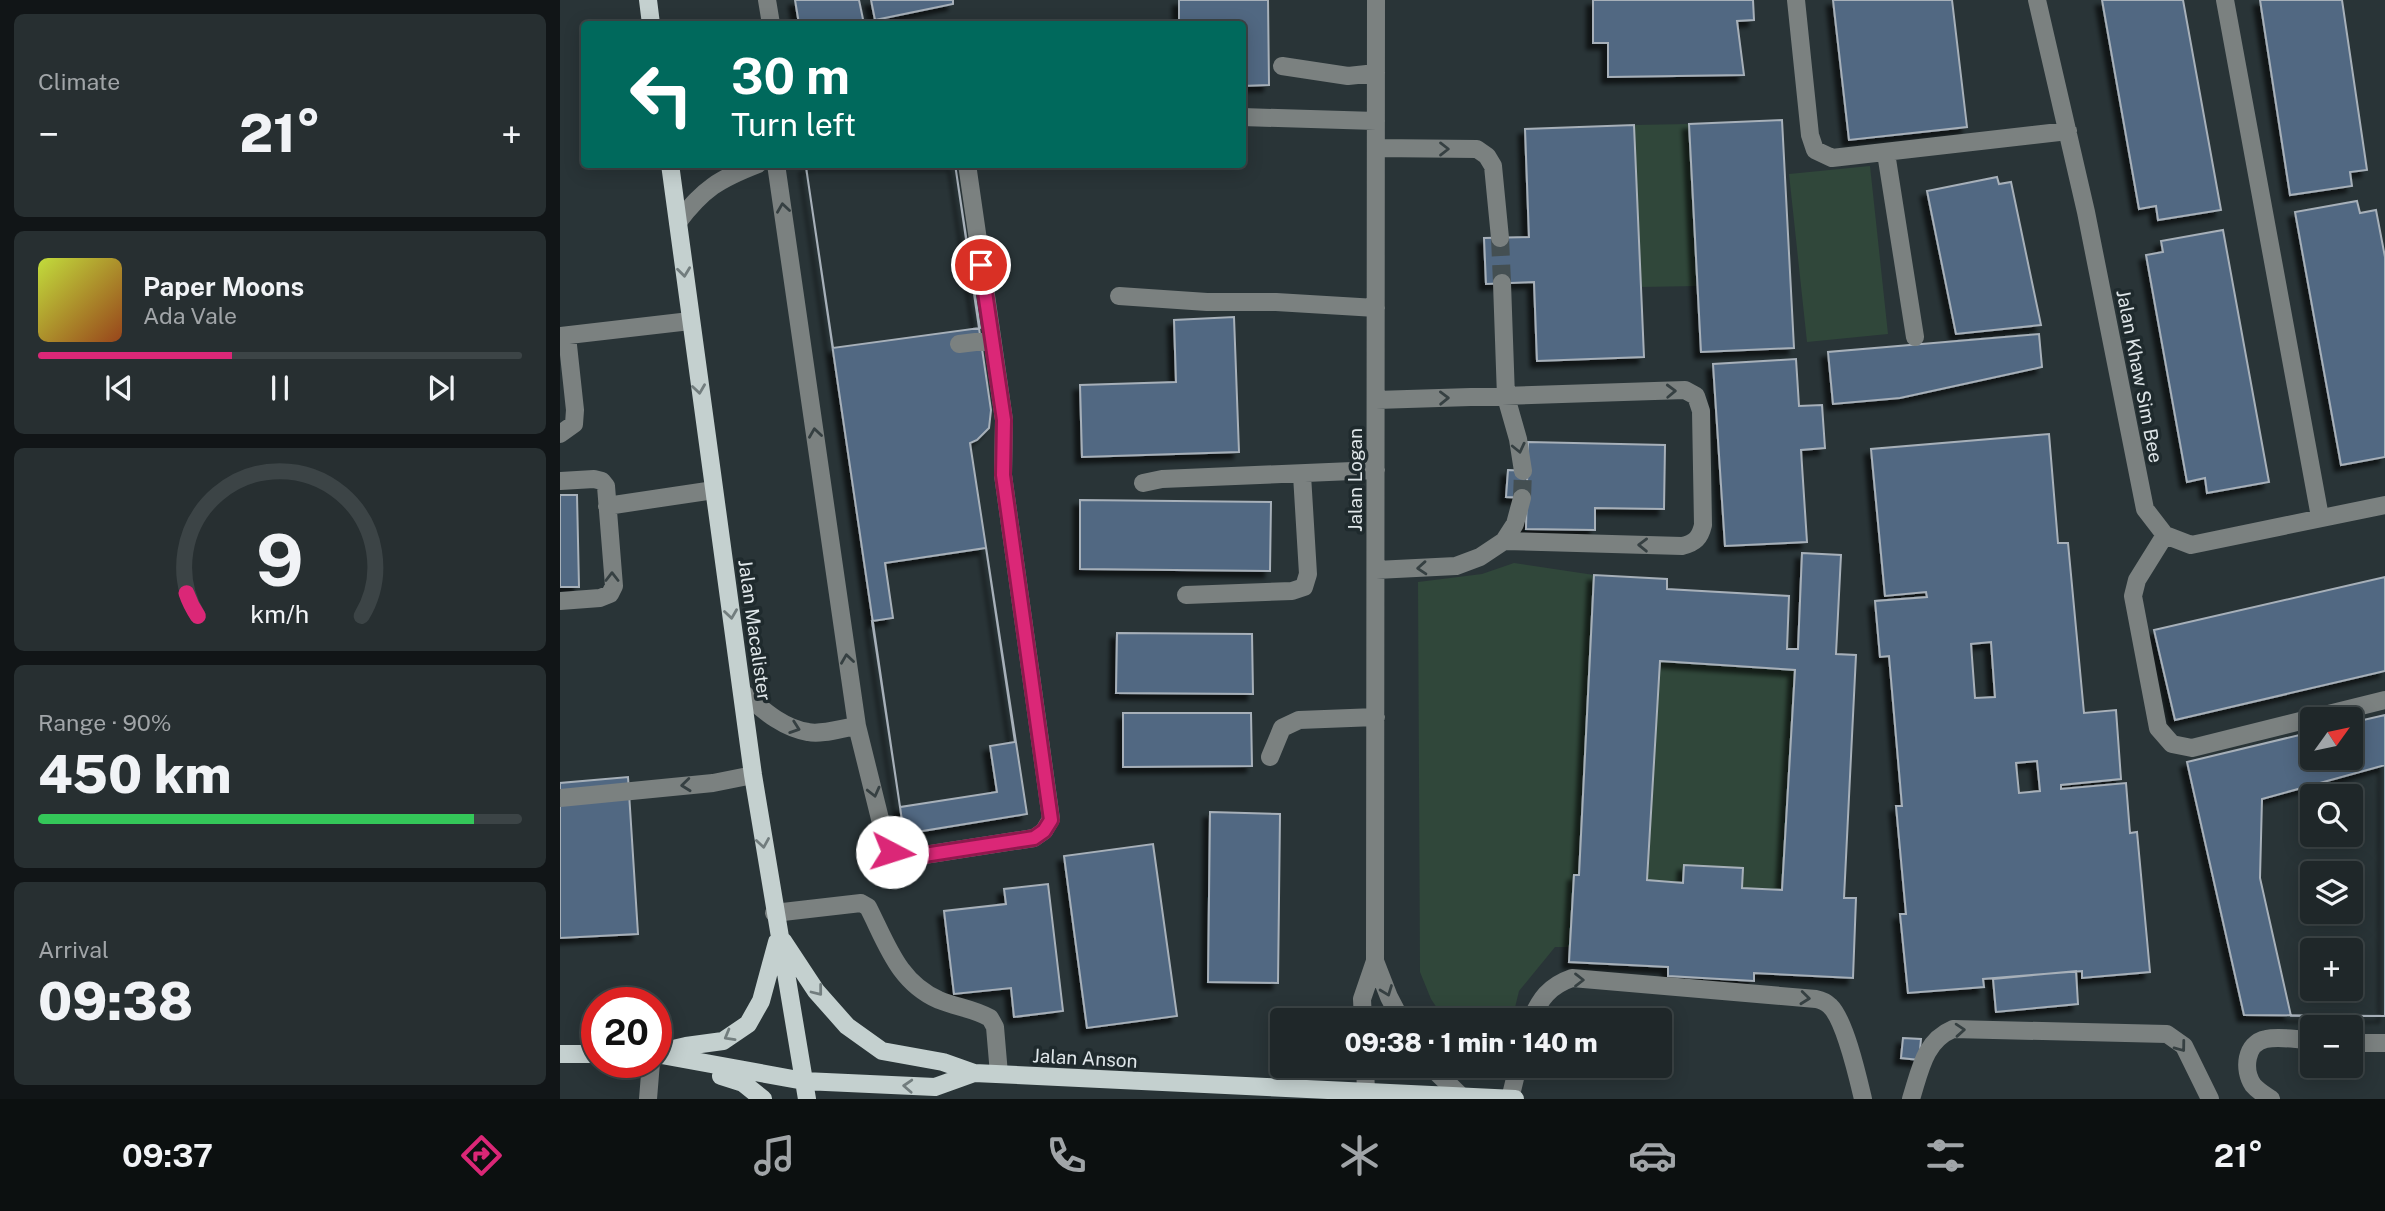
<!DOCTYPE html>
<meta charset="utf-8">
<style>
:root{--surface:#1f2729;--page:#272f31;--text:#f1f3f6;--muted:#a1a5a8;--line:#3c4446;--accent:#db2777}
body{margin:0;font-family:"Public Sans",sans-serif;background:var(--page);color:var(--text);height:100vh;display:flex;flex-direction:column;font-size:26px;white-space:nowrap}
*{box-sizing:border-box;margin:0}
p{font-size:23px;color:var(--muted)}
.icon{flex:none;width:38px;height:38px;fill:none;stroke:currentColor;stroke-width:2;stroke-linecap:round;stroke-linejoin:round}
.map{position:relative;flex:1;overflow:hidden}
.details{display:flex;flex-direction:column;gap:14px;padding:14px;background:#111517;width:560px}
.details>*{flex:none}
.banner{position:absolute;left:21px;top:21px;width:665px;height:147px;border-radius:7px;box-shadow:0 4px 18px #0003,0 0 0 2px var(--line);background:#00695c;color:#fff;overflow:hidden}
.needle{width:46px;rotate:57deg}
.buttons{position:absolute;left:1740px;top:707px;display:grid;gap:14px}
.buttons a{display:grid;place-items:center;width:63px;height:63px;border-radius:7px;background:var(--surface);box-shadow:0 4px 18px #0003,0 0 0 2px var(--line);font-size:35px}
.speed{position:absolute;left:21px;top:987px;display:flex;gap:14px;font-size:35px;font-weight:700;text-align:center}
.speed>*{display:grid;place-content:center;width:91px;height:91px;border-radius:50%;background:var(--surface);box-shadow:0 4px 18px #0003,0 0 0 2px var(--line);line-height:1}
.speed .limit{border:10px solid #d22;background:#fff;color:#111}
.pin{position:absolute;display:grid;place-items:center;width:60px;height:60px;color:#fff;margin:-30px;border:4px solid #fff;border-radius:50%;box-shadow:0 2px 7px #0007}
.me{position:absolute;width:77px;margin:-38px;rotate:95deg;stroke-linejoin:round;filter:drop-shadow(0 0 5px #0008)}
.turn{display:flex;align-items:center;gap:24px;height:147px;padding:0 35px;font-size:32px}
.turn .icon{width:91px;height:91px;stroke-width:2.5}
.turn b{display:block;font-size:49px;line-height:60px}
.big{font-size:52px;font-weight:800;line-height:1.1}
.details .tile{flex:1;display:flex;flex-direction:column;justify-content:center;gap:10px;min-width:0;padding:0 24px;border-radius:10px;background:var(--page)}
.details .dial{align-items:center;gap:0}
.dial svg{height:182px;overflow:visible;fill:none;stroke:var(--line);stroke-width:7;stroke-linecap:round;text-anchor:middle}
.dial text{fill:var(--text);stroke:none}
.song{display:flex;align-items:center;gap:21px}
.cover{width:84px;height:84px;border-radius:10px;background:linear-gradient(135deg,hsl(70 70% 55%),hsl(20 70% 35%))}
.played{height:7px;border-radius:4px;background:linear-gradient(90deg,var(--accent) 40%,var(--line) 40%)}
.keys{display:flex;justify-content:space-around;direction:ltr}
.heat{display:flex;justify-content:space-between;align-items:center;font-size:38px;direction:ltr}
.charge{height:10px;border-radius:5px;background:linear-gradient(90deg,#34c759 90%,var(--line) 0)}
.trip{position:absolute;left:710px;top:1008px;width:402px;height:70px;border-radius:7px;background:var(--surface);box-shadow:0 4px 18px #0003,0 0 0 2px var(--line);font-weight:800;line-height:70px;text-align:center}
.tabs{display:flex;height:112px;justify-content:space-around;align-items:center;background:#0c1010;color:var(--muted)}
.tabs .icon{width:49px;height:49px}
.tabs .active{color:var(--accent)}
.tabs b{font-size:32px;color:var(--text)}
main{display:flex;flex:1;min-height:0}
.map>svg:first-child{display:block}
</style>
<main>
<section class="details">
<div class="tile"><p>Climate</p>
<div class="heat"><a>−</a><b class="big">21°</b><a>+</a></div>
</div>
<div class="tile">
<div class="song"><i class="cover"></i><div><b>Paper Moons</b><p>Ada Vale</p></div></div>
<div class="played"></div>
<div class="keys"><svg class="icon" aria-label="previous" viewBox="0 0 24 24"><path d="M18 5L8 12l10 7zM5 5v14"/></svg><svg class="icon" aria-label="pause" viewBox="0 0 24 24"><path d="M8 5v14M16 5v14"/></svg><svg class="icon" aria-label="next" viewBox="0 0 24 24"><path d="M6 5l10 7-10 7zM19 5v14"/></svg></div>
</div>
<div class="tile dial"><svg viewBox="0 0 100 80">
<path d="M14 69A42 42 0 1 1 86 69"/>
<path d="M14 69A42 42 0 0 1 9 59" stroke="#db2777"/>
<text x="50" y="56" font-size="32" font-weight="700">9</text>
<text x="50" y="72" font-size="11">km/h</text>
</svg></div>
<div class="tile"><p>Range · 90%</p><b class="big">450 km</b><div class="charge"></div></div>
<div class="tile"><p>Arrival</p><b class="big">09:38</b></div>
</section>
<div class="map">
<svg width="1825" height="1099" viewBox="0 0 1825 1099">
<defs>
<filter id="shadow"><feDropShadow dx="-6" dy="6" stdDeviation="2" flood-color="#0009"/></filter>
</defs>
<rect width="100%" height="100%" fill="#293437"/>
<path fill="#30473a" d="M 1129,124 L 1138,286 L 1080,287 L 1074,125 Z
M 1310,166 L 1328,334 L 1247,342 L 1229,174 Z
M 954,563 L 1034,575 L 1019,875 L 1014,875 L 1010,947 L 995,947 L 959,991 L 952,1020 L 885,1020 L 871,999 L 860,972 L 858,582 L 922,574 Z
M 1100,661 L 1235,670 L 1222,890 L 1182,888 L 1183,868 L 1124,865 L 1123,883 L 1087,880 Z"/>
<path fill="#516882" stroke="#a7b0b9" stroke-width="2" fill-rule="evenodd" filter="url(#shadow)" d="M 235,0 L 299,0 L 304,24 L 239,24 Z
M 311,0 L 393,0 L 393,4 L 315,20 Z
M 619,0 L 708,0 L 709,85 L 682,86 L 682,24 L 619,24 Z
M 1033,0 L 1193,0 L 1194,20 L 1177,21 L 1184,75 L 1048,77 L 1048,43 L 1033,43 Z
M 1273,0 L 1392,0 L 1407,127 L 1289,140 Z
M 1542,0 L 1623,0 L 1661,210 L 1598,220 L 1596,206 L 1579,209 Z
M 1700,0 L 1782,0 L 1807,170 L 1790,172 L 1792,186 L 1730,195 Z
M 578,21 L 578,24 L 485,24 Z
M 1222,120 L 1234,348 L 1141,352 L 1129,124 Z
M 1074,125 L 1084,357 L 977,361 L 974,282 L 926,284 L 924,238 L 969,237 L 965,129 Z
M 261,164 L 395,164 L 431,410 L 429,428 L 417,440 L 410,443 L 467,814 L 344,834 L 246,167 Z
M 261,164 L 395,164 L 420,328 L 273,348 L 246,167 Z
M 1437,177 L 1439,184 L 1451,182 L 1481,325 L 1396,334 L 1367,191 Z
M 1797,201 L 1800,213 L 1816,210 L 1825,257 L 1825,457 L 1781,465 L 1735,212 Z
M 1663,230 L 1709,482 L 1647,493 L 1645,478 L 1627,482 L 1586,255 L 1603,252 L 1601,241 Z
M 674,317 L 679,452 L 522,457 L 520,385 L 616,382 L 614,320 Z
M 1479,334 L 1482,367 L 1340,398 L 1273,404 L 1268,352 Z
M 1236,359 L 1239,406 L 1262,405 L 1265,448 L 1241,450 L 1247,542 L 1165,546 L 1153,364 Z
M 1489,434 L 1498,543 L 1508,543 L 1524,713 L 1556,710 L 1561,779 L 1501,785 L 1501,789 L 1566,783 L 1570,833 L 1577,832 L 1590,972 L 1522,978 L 1522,971 L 1423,979 L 1424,987 L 1348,993 L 1340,914 L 1346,914 L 1336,806 L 1342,806 L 1329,656 L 1320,657 L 1315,601 L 1367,597 L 1366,592 L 1325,596 L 1311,449 ZM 1431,642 L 1435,697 L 1415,698 L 1411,644 ZM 1477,761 L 1480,791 L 1459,793 L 1456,763 Z
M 968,442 L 1105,445 L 1104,509 L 1035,508 L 1035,530 L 966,529 Z
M 948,470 L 967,471 L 967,498 L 946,497 Z
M 0,495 L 17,495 L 19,587 L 0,587 Z
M 520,500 L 711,502 L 710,571 L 520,569 Z
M 426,548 L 455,742 L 430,746 L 437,792 L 340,807 L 312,621 L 333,618 L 325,563 Z
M 1242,553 L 1281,555 L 1276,654 L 1296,655 L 1284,898 L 1296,898 L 1293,978 L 1194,973 L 1194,981 L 1108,976 L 1108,967 L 1009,962 L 1014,875 L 1019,875 L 1034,575 L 1107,579 L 1107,589 L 1229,596 L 1227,649 L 1238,649 ZM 1100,661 L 1235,670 L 1222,890 L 1182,888 L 1183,868 L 1124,865 L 1123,883 L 1087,880 Z
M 1825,577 L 1825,671 L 1615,720 L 1594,630 Z
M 557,633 L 692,634 L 693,694 L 556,693 Z
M 563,713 L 691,713 L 692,766 L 563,767 Z
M 1825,715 L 1825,1016 L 1684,1015 L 1627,762 L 1752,732 L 1752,758 L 1790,758 L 1790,723 ZM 1752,796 L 1790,796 L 1790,835 L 1752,835 ZM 1752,873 L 1790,873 L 1790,912 L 1752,912 ZM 1752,950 L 1790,950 L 1790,989 L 1752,989 Z
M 1825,765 L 1825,1016 L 1731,1016 L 1700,878 L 1702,799 ZM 1752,796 L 1790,796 L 1790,835 L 1752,835 ZM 1752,873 L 1790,873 L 1790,912 L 1752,912 ZM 1752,950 L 1790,950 L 1790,989 L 1752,989 Z
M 68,777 L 78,934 L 0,938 L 0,783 Z
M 650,812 L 720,814 L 718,983 L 648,982 Z
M 593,844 L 617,1016 L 527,1028 L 504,856 Z
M 488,884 L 503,1011 L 454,1017 L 451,988 L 394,994 L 384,911 L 446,904 L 444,889 Z
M 1516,971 L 1518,1004 L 1436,1012 L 1433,979 Z
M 1343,1038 L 1361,1039 L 1359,1060 L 1341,1058 Z"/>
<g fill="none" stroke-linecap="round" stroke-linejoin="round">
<path stroke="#444f52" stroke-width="18" stroke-dasharray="18 9" stroke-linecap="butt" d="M 940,238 L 942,283
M 962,498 L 963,471"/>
<path stroke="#7b8180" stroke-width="18" d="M 207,0 L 211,24
M 1236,0 L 1250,135 L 1255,150 L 1272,158 L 1508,131
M 1477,0 L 1526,212 L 1585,509 L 1605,535 L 1631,545 L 1825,505
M 1665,0 L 1760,517
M 722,66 L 788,76 L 816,73
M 682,117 L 816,121
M 816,148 L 917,149 L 927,156 L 933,166 L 940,238
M 1326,153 L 1355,337
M 216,164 L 297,726 L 325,839 L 332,852 L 345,858 L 474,838 L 484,831 L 491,819 L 443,475 L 444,420 L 407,164
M 118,222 C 143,189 159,179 198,164
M 942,283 L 946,397 L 958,439 L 963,471
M 559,296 L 647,302 L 716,302 L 816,308
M 0,336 L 130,321
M 399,344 L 432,340
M 0,434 L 14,424 L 15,410 L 7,336
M 0,481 L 34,479 L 42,481 L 46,486 L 54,586 L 50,594 L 40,598 L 0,601
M 583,483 L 602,479 L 816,470
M 47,506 L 154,490
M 1605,535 L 1577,580 L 1573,596 L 1598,728 L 1612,744 L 1632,748 L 1825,700
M 944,541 L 955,524 L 962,498
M 816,570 L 896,566 L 920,557 L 944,541 L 1122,546 C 1135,543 1140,538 1143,525 L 1141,411 L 1136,396 L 1125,390 L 816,400
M 626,595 L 732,591 L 744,587 L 748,574 L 742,475
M 183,693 C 202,709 222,728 248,732 C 262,735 282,728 297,726
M 710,757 L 722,728 L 739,720 L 816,717
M 0,798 L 153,783 L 193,775
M 214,913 L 301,903 L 308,907 C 327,944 338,982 379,1000 C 396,1007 415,1009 430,1018 L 435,1027 L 439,1074
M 815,961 L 829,997 L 841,1020
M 803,1020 L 802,999 L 815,961 L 816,0
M 971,1020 C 980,999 989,986 1012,978 L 1256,999 C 1261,1000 1266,1002 1270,1006 C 1285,1020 1298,1078 1303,1099
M 1790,1043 L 1825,1043
M 805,1066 L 806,1092
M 870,1066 L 902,1097
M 88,1099 L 91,1062
M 950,1099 L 958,1066
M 1351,1099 C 1360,1071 1364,1041 1393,1029 L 1607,1034 L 1624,1046 L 1650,1099
M 1711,1099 C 1705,1095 1698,1091 1693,1085 C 1683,1070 1685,1043 1706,1039 C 1720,1036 1738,1040 1752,1040"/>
<path stroke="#c4d0cf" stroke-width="18" d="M 88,0 L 91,24
M 110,164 L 193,775 L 247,1099
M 223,941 L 256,991 L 287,1026 L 322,1051 L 383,1062 L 414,1073
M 100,1052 L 126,1046 L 163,1041 L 188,1024 L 201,1001 L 217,942
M 0,1054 L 37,1054
M 96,1054 L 244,1081 L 375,1087 L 414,1073 L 955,1099
M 161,1076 L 183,1083 L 203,1099"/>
</g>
<defs><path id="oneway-chevron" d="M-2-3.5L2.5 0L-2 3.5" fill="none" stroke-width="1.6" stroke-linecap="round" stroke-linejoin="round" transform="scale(1.75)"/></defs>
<g stroke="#364042">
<use href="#oneway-chevron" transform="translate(884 149)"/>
<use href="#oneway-chevron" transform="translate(223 208) rotate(-98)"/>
<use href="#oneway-chevron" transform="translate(1111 391) rotate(-2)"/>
<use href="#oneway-chevron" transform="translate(884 398) rotate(-1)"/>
<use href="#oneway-chevron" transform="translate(255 433) rotate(-98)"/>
<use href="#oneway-chevron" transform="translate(959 448) rotate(77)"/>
<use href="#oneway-chevron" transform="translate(1083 545) rotate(-179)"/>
<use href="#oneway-chevron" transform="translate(862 568) rotate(176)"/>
<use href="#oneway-chevron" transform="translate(52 577) rotate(-90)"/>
<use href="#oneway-chevron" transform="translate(287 659) rotate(-98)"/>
<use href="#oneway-chevron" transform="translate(235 728) rotate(19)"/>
<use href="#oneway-chevron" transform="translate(126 785) rotate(174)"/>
<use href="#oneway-chevron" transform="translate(314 792) rotate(76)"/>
<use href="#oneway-chevron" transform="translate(1019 980)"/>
<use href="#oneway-chevron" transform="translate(827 991) rotate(69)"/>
<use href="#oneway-chevron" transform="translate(1245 998) rotate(6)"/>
<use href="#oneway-chevron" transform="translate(1400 1030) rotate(-4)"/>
<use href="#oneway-chevron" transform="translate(1621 1047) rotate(53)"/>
</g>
<g stroke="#727d7e">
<use href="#oneway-chevron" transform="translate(124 272) rotate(83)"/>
<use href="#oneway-chevron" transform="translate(139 389) rotate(82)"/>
<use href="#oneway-chevron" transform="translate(171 614) rotate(82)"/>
<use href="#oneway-chevron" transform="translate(203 843) rotate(81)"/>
<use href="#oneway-chevron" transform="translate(258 991) rotate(52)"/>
<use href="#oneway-chevron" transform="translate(169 1036) rotate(150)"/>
<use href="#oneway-chevron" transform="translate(348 1086) rotate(-177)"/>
</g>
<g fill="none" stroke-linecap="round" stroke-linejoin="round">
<defs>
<path id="route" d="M 332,852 L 345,858 L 474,838 L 484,831 L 491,820 L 443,475 L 444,420 L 421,265"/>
</defs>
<use href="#route" stroke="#8e194d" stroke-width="18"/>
<use href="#route" stroke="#db2777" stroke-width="12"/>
</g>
<g text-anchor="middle" stroke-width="7" stroke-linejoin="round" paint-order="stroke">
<g font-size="19" fill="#dfe6e9" stroke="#1f2a2d">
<text transform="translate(1580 376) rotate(79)" y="7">Jalan Khaw Sim Bee</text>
<text transform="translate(795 480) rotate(-90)" y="7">Jalan Logan</text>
<text transform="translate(195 630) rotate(82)" y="7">Jalan Macalister</text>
<text transform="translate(525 1058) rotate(3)" y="7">Jalan Anson</text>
</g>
</g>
</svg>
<div class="buttons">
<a><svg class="needle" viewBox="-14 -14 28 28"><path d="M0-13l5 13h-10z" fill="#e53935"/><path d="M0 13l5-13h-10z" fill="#a1a5a8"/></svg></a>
<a><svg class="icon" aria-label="search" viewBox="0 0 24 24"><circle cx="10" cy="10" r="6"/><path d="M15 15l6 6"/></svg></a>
<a><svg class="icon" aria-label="layers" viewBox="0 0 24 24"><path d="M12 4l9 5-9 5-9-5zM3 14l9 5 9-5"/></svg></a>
<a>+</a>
<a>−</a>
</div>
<div class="speed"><div class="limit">20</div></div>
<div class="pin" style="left:421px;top:265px;background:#d93025"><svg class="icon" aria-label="arrive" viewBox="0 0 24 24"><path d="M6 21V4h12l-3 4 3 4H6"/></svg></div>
<svg class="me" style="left:332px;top:852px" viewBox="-20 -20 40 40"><circle r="19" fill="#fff"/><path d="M0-13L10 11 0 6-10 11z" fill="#db2777"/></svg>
<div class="trip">09:38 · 1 min · 140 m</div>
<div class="banner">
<div class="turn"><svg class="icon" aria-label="left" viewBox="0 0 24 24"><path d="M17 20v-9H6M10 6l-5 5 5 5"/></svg><div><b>30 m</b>Turn left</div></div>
</div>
</div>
</main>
<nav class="tabs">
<b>09:37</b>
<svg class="icon active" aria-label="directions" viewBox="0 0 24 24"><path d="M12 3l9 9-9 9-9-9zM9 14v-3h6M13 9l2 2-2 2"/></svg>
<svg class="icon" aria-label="music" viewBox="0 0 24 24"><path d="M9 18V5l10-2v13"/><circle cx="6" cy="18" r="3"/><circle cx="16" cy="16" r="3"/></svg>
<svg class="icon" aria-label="phone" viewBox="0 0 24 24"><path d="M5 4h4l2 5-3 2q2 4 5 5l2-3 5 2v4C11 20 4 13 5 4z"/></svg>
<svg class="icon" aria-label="climate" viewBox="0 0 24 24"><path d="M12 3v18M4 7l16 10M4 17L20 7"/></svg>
<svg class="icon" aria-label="car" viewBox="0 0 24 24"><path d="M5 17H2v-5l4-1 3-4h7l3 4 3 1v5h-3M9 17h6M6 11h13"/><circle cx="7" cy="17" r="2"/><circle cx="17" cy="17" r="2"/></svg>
<svg class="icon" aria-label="filters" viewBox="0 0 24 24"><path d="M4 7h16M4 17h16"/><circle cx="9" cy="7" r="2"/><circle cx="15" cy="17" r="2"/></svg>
<b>21°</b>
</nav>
